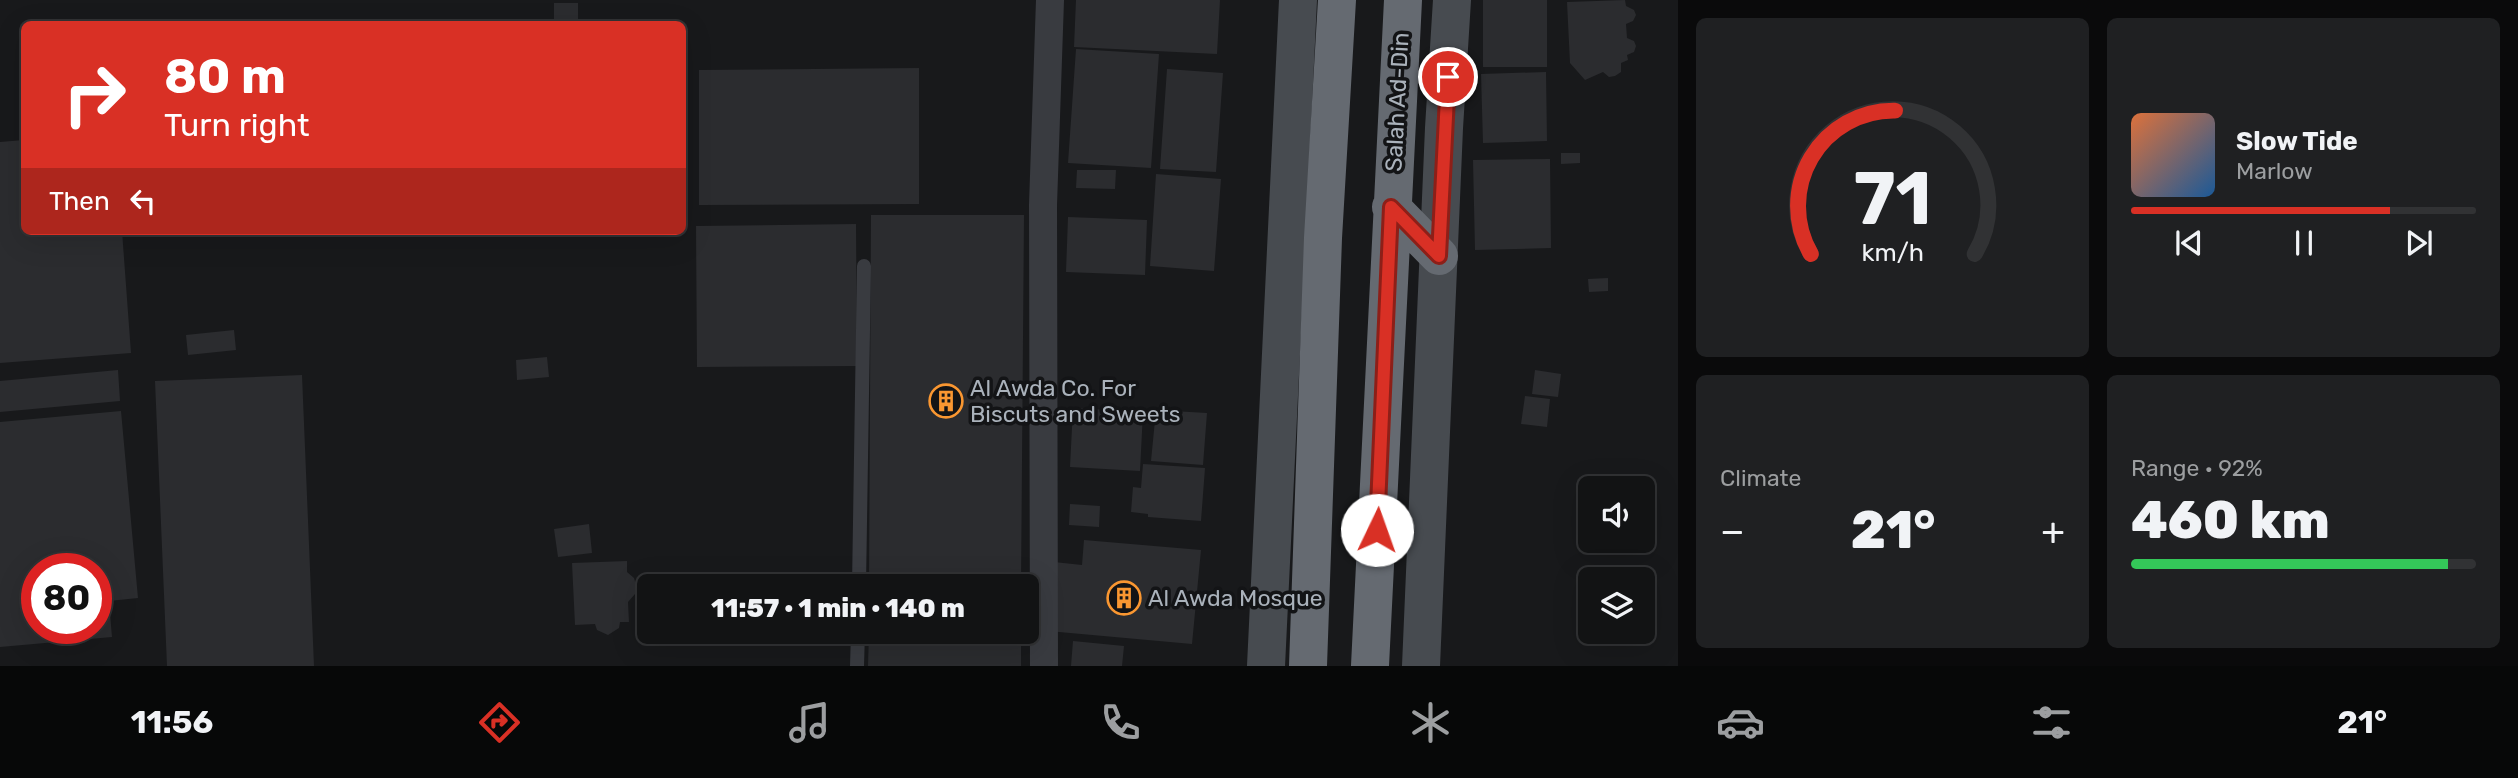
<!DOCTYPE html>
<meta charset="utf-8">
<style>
:root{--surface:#121314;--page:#1f2022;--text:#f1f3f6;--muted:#9c9ea0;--line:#313234;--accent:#d93025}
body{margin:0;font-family:Rubik,sans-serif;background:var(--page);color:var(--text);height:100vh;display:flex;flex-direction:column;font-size:26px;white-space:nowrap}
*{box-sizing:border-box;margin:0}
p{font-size:23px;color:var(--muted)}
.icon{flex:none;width:38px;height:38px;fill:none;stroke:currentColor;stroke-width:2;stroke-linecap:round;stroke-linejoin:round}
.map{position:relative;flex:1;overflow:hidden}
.sheet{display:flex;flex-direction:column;gap:18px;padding:18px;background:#0a0a0b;width:840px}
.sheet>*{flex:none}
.top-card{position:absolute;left:21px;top:21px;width:665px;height:214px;border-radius:10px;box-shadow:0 7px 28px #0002,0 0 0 2px var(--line);background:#d93025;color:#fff;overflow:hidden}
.buttons{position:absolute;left:1578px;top:476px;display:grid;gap:14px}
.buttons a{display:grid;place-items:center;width:77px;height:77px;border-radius:10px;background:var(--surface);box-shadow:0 7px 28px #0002,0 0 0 2px var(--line);font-size:35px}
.speed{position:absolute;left:21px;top:553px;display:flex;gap:14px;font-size:35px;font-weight:700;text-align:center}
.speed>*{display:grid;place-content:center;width:91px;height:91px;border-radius:50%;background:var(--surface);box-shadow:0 7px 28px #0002,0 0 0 2px var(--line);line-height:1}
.speed .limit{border:10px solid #d22;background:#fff;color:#111}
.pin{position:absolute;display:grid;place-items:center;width:60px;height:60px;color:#fff;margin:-30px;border:4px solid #fff;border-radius:50%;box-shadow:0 2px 7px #0007}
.me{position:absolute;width:77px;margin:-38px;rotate:3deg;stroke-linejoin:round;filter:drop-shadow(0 0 5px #0008)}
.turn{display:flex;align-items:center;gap:24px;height:147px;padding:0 28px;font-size:32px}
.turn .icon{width:91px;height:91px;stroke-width:2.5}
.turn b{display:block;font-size:49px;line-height:60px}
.then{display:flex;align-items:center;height:66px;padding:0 28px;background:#0003;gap:14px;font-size:26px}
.big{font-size:52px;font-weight:800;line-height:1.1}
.sheet .card{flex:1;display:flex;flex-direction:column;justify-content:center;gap:10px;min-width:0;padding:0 24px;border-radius:10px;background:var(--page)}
.sheet .dial{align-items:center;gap:0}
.dial svg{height:182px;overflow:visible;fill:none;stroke:var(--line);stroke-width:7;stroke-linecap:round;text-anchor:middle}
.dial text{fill:var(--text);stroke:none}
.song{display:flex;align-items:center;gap:21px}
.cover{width:84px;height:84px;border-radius:10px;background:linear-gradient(135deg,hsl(20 70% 55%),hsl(210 70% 35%))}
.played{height:7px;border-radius:4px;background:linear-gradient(90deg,var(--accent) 75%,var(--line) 75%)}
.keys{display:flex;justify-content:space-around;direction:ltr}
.heat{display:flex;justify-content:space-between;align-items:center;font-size:38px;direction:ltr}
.charge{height:10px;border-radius:5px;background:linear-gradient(90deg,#34c759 92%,var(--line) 0)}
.sheet .tiles{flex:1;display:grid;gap:18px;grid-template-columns:repeat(2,1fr)}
.trip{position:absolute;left:637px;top:574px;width:402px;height:70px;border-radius:10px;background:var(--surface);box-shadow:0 7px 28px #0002,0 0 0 2px var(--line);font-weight:800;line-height:70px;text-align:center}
.dock{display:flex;height:112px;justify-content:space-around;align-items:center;background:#070808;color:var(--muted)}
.dock .icon{width:49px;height:49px}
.dock .active{color:var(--accent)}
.dock b{font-size:32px;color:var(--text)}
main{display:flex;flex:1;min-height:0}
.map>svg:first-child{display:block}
</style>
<main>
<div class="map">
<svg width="1678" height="666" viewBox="0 0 1678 666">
<rect width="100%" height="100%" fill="#18191b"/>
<path fill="#2b2c2f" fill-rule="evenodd" d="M 1076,0 L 1220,0 L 1217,54 L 1074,47 Z
M 1483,0 L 1547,0 L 1547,67 L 1483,67 Z
M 1625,0 L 1626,6 L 1634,10 L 1636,15 L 1633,21 L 1626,24 L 1627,38 L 1634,41 L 1636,46 L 1634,52 L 1627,55 L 1628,60 L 1621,63 L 1621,72 L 1615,76 L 1609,77 L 1603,72 L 1585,80 L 1570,63 L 1567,2 Z
M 554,3 L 578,3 L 578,22 L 554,22 Z
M 1076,49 L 1159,54 L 1151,168 L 1068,163 Z
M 919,68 L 919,204 L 699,205 L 699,70 Z
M 1167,69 L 1223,73 L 1216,172 L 1160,169 Z
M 1546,72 L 1547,141 L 1483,143 L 1481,74 Z
M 24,140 L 24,231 L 122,231 L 131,353 L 0,363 L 0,142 Z
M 1561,153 L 1580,153 L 1580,163 L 1561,164 Z
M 1550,159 L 1551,248 L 1475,250 L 1473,160 Z
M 1077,170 L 1116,170 L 1115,189 L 1076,188 Z
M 1156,174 L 1221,179 L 1214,271 L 1150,266 Z
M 871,215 L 1024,215 L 1021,586 L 869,586 Z
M 1068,217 L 1147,220 L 1145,275 L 1066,272 Z
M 856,224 L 857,366 L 697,367 L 696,226 Z
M 1608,278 L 1608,291 L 1589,292 L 1588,279 Z
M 234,330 L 236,350 L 188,355 L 186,335 Z
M 547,357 L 549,377 L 517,380 L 516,360 Z
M 118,370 L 120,401 L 0,412 L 0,381 Z
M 1535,370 L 1561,374 L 1558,397 L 1532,394 Z
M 302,375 L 314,666 L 167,666 L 155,381 Z
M 1525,396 L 1550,399 L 1547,427 L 1521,424 Z
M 1073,408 L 1143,412 L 1140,471 L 1070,467 Z
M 1156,410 L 1207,413 L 1203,465 L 1151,461 Z
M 121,411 L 138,598 L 109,601 L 112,637 L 0,647 L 0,422 ZM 37,569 L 96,569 L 96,628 L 37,628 Z
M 1143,464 L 1205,468 L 1201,521 L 1148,517 L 1148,514 L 1131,512 L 1133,487 L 1141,488 Z
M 1070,504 L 1100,506 L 1099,527 L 1069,525 Z
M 589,524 L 592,553 L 558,557 L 554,529 Z
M 1084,540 L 1201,550 L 1192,644 L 1048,631 L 1054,562 L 1082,565 Z
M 627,561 L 627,572 L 634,578 L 636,585 L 635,594 L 628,602 L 629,622 L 620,622 L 619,628 L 608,635 L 597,630 L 595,624 L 575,625 L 572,563 Z
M 869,632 L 1021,632 L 1021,666 L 868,666 Z
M 1073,641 L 1124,646 L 1122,666 L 1071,666 Z"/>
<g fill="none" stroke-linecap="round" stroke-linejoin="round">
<path stroke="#393b40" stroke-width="14" d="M 859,586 L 864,266
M 857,666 L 858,632"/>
<path stroke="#393b40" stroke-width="28" d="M 1044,666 L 1043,205 L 1050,0"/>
<path stroke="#474b50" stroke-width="38" d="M 1266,666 L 1298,0
M 1421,666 L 1444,128 L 1452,0"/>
<path stroke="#656a71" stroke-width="38" d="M 1391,207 L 1439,256
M 1308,666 L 1323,238 L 1337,0
M 1370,666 L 1403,0"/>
</g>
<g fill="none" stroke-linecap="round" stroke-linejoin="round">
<defs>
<path id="route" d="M 1377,530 L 1391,207 L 1439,256 L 1448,77"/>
</defs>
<use href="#route" stroke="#8d1f18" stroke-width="18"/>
<use href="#route" stroke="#d93025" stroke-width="12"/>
</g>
<defs>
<symbol id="building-ring" viewBox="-11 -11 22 22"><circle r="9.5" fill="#131416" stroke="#fa9731" stroke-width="1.5"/><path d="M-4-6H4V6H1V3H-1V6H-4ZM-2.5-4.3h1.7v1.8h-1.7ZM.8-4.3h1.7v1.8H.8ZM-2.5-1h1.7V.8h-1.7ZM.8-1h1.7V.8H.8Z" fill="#fa9731"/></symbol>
</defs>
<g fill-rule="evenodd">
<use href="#building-ring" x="927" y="382" width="38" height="38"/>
<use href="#building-ring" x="1105" y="579" width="38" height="38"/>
</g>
<g text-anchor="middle" stroke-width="7" stroke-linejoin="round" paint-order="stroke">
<g font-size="23" fill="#aab2bb" stroke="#131416">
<text transform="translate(1397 102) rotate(-87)" y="8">Salah Ad-Din</text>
</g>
<g font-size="23" fill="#aab2bb" stroke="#131416" text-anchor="start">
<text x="970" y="396">Al Awda Co. For<tspan x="970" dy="26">Biscuts and Sweets</tspan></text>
<text x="1148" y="606">Al Awda Mosque</text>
</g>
</g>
</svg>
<div class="buttons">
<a><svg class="icon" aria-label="sound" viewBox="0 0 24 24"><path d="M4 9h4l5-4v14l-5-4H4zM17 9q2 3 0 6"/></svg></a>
<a><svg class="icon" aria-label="layers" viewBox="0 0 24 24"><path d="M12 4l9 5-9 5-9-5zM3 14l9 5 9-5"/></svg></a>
</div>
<div class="speed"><div class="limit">80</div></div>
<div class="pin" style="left:1448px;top:77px;background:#d93025"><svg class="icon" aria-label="arrive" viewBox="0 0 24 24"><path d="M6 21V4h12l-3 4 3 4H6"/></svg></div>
<svg class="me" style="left:1377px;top:530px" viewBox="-20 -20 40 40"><circle r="19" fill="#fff"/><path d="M0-13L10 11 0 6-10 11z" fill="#d93025"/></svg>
<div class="trip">11:57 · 1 min · 140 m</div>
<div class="top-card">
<div class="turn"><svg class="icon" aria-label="right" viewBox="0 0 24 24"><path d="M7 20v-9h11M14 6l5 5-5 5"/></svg><div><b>80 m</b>Turn right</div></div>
<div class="then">Then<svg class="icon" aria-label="left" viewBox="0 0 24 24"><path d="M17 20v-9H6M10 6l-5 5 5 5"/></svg></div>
</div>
</div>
<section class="sheet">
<div class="tiles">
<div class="card dial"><svg viewBox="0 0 100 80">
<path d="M14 69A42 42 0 1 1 86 69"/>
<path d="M14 69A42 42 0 0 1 51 6" stroke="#d93025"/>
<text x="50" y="56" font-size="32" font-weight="700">71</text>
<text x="50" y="72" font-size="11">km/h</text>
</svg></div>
<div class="card">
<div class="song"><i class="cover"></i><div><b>Slow Tide</b><p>Marlow</p></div></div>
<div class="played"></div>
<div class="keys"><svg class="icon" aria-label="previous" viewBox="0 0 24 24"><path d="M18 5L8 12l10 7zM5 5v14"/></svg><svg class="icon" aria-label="pause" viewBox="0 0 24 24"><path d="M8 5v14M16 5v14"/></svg><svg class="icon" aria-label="next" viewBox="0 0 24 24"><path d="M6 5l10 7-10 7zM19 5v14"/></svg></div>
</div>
<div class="card"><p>Climate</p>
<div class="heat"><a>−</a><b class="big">21°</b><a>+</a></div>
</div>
<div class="card"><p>Range · 92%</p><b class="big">460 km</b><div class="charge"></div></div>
</div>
</section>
</main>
<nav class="dock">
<b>11:56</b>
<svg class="icon active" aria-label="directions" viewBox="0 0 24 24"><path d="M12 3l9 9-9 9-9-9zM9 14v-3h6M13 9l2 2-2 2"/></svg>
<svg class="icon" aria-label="music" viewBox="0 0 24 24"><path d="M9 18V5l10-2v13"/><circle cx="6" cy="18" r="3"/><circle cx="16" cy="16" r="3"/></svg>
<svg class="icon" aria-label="phone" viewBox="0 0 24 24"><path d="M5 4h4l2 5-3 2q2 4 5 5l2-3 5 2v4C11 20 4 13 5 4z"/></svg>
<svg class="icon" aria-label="climate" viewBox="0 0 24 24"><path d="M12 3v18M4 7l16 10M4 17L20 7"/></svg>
<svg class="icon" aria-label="car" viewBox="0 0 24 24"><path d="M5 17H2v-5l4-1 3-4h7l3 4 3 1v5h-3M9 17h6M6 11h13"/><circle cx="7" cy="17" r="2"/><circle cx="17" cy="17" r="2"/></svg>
<svg class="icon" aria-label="filters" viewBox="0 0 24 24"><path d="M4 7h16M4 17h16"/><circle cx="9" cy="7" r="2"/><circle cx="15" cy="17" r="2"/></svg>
<b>21°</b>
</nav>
